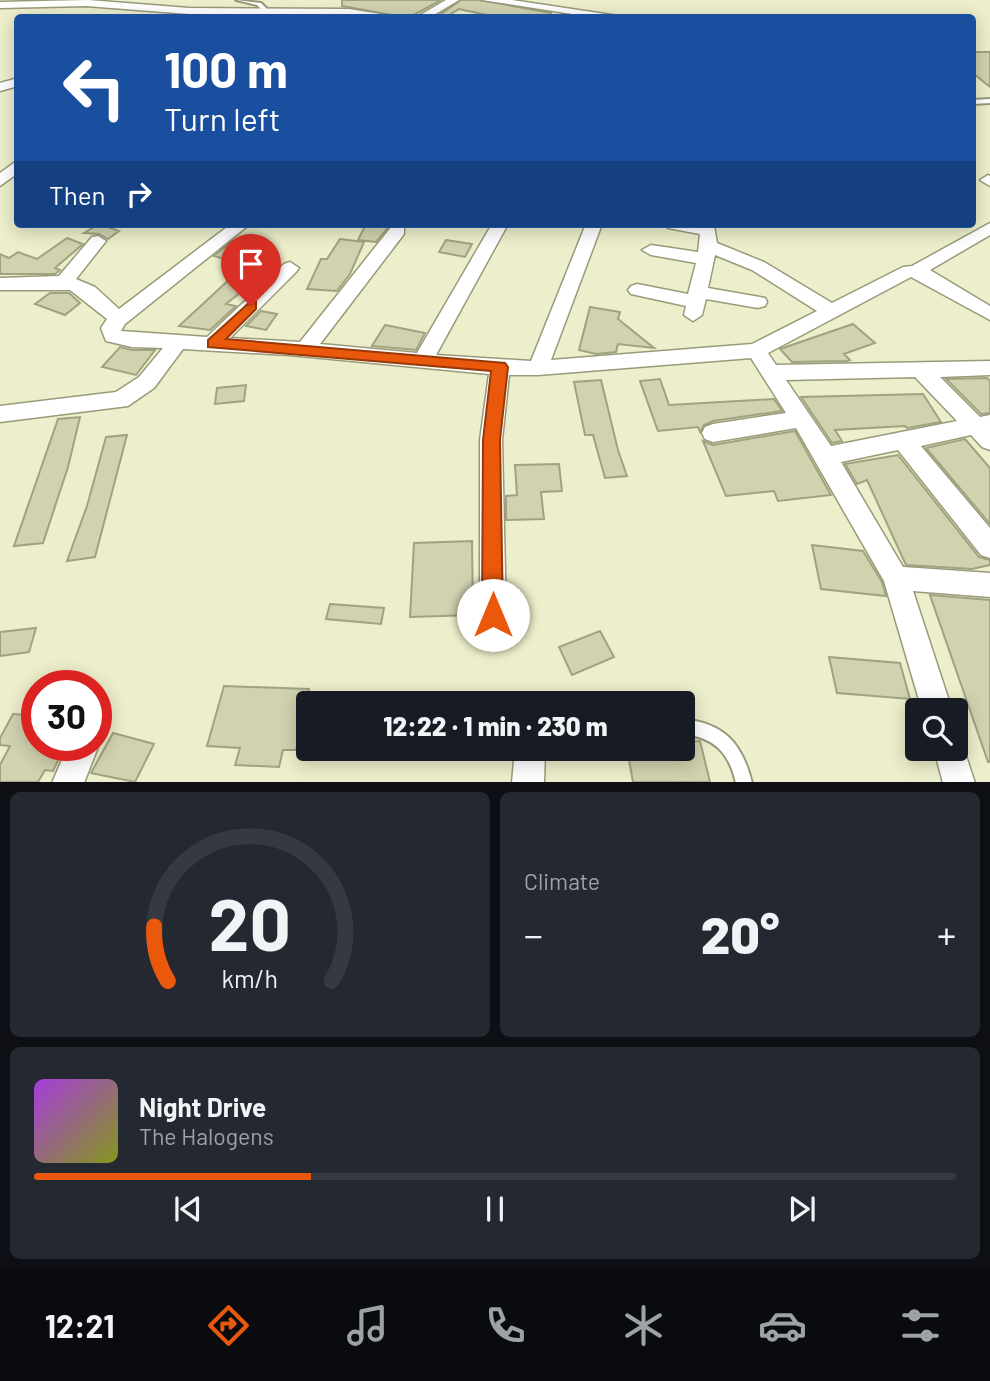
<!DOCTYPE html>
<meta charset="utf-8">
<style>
:root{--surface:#171b24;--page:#242831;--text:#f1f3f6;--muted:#9ea1a6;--line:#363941;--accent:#ea580c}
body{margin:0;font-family:Barlow,sans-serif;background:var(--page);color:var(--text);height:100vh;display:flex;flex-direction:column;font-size:26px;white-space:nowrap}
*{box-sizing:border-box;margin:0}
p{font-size:23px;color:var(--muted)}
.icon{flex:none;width:38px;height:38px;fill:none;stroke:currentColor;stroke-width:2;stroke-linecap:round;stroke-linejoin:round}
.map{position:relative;height:782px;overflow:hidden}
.details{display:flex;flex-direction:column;gap:10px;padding:10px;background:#0d0f14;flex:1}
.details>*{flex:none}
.top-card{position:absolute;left:14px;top:14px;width:962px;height:214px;border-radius:7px;box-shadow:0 4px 18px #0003;background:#1a4fa0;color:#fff;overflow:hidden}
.controls{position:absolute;left:905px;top:698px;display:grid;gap:14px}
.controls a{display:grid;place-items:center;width:63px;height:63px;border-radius:7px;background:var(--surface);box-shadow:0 4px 18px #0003;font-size:35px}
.speed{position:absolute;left:21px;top:670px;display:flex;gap:14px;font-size:35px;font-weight:700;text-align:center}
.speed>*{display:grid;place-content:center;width:91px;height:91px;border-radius:50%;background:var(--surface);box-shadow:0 4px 18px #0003;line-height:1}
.speed .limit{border:10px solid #d22;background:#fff;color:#111}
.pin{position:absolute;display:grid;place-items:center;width:60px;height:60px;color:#fff;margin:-72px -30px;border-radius:50% 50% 50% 0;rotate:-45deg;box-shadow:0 0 7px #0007}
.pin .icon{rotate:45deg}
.me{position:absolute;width:77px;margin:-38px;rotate:0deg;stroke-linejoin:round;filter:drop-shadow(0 0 5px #0008)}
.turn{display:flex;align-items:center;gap:24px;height:147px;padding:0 35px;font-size:32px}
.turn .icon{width:91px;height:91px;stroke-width:2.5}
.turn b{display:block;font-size:49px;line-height:60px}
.then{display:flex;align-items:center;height:66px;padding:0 35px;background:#0003;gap:14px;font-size:26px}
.big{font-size:52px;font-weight:800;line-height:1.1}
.details .tile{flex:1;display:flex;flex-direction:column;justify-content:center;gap:10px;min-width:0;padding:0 24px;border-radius:10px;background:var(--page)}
.details .dial{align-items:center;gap:0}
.dial svg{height:182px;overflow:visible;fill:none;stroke:var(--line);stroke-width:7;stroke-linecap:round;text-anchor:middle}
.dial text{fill:var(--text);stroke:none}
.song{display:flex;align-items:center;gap:21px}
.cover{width:84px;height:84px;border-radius:10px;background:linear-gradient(135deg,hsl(280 70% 55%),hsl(70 70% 35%))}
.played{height:7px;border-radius:4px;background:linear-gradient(90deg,var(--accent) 30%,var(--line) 30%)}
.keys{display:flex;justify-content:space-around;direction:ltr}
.heat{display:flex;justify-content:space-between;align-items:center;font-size:38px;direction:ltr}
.details .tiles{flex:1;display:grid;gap:10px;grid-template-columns:1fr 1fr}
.tile:last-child{grid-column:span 2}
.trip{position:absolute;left:296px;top:691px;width:399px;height:70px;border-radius:7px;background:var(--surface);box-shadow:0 4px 18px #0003;font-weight:800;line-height:70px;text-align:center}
.tabs{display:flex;height:112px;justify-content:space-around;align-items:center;background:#090b0e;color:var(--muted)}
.tabs .icon{width:49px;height:49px}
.tabs .active{color:var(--accent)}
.tabs b{font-size:32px;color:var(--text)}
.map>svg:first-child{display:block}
</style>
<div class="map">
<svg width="990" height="783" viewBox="0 0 990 783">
<rect width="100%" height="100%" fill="#edeecb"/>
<path fill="#d1d2af" stroke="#a1a281" stroke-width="2" d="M 342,0 L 441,0 L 408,18 L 342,6 Z
M 461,0 L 479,0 L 551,13 L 549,18 L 501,18 L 459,9 L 444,18 L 435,18 Z
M 973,52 L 990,52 L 990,87 L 973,73 Z
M 99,224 L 100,224 L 119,231 L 108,239 L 99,234 L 84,233 Z
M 366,224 L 391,224 L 376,242 L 358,240 Z
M 67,238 L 83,244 L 55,268 L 60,270 L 55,274 L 0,274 L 0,254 L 9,258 L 18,252 L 37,259 Z
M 340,239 L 364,242 L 350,274 L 337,291 L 307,289 L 321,259 L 327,259 Z
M 446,240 L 472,244 L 465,257 L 439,252 Z
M 232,241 L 262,249 L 246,265 L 214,256 Z
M 232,277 L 250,285 L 226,304 L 236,306 L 210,330 L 179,326 Z
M 50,293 L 69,293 L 80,303 L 65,315 L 35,304 Z
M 590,307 L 620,312 L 618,319 L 654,348 L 618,344 L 616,352 L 596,354 L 579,350 Z
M 261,311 L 277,314 L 266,330 L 246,326 Z
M 853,324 L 875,343 L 844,354 L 850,360 L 847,361 L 792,362 L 780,349 Z
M 385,325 L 425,333 L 416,350 L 372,346 Z
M 120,347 L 132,350 L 155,350 L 136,375 L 102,367 Z
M 987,378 L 990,381 L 990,413 L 981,414 L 946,379 Z
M 660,379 L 669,405 L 774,399 L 782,411 L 713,421 L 704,425 L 700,432 L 698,427 L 658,431 L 640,381 Z
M 601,380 L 618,450 L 627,476 L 605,478 L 593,435 L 585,435 L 574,382 Z
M 246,385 L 244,401 L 215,404 L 217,388 Z
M 923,394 L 941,422 L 907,428 L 905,426 L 835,430 L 842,441 L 832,443 L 801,397 Z
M 80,417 L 68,467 L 43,543 L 14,546 L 58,419 Z
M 795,431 L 831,495 L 778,501 L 774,491 L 726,496 L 703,441 L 713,445 Z
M 127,435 L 95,557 L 67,561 L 87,506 L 106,437 Z
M 965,439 L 990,468 L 990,524 L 926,448 Z
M 898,455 L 979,557 L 990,560 L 990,565 L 972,569 L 906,565 L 867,480 L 857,484 L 845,464 Z
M 559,464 L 562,491 L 541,492 L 544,519 L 506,520 L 506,496 L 517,495 L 515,465 Z
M 472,541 L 473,615 L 410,617 L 414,543 Z
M 812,545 L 863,551 L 882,582 L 886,596 L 821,589 Z
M 930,595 L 990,600 L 990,762 L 988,762 Z
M 330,604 L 384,608 L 381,624 L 326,619 Z
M 36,628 L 29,652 L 0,656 L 0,632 Z
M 600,631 L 614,657 L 572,675 L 559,647 Z
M 829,657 L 900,663 L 910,699 L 837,693 Z
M 224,686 L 309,689 L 296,750 L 283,750 L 279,767 L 235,765 L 240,748 L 207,746 Z
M 13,714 L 37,716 L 37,746 L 65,746 L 53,771 L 45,770 L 38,782 L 0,782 L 0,765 L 10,746 L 0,745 L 0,738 Z
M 113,733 L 154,744 L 135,782 L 91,773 Z
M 700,741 L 710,782 L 633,782 L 627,749 L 682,749 L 682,742 Z"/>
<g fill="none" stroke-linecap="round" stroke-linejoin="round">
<defs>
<path id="lane" d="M 236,0 L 261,3 L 267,9 L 266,13 L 261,14 L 261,9 L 257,5 Z
M 990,99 L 990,103 L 973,104 L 973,100 Z
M 682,719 C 724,723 742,743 752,783 L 736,783 C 729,752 714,737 682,734 Z"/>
<path id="street" d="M 88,0 L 189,8 L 349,9 L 405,18 L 189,14 L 86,6 L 0,8 L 0,2 Z
M 446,0 L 459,0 L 429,18 L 415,18 Z
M 482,0 L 512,0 L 632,18 L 598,18 Z
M 18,78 L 18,86 L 0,91 L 0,83 Z
M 18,160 L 18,173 L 0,186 L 0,173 Z
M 988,175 L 990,176 L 990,186 L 980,180 Z
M 990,223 L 990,235 L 930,270 L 990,306 L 990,320 L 911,277 L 768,353 L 776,365 L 990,361 L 990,375 L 940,377 L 980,417 L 990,415 L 990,450 L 982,447 L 971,435 L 921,446 L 990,528 L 990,558 L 981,555 L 898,450 L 841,462 L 903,567 L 990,573 L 990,597 L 913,591 L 952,710 L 922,710 L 884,581 L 796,428 L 713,442 L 705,439 L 702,433 L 705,427 L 713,424 L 786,413 L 751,358 L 538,375 L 509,375 L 502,440 L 506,615 L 503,624 L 493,628 L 483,624 L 480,615 L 480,440 L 489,374 L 289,355 L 183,349 L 154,388 L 128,406 L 0,422 L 0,406 L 116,392 L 139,377 L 163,348 L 132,347 L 106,341 L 101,328 L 107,319 L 70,290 L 0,290 L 0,278 L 59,276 L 92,237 L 98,236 L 106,241 L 76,279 L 95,287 L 119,309 L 231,224 L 250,224 L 125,324 L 121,331 L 207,337 L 284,264 L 290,262 L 299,268 L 296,272 L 230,338 L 300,342 L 392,226 L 404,226 L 404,234 L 320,344 L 417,353 L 492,224 L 508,224 L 436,355 L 531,361 L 586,224 L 602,224 L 551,360 L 752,344 L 817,311 L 752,270 L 715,255 L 708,288 L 765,298 L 767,302 L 765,306 L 758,308 L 706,299 L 702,315 L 693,321 L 684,315 L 686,306 L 631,294 L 628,290 L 631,286 L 637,284 L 688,294 L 696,263 L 651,255 L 642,250 L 651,245 L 698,252 L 700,234 L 668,228 L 666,224 L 714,226 L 717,243 L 764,262 L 832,303 L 903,267 L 912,266 ZM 915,377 L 957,421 L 831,446 L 786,380 Z
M 956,736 L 960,738 L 975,783 L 943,783 L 934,749 L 956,749 Z
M 96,742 L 98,747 L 84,783 L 52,783 L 68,746 L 96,746 Z
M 515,749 L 545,749 L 544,783 L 512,783 Z"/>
</defs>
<use href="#lane" stroke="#999a79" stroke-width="4"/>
<use href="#street" stroke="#999a79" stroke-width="3"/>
<use href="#lane" fill="#fff" fill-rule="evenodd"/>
<use href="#street" fill="#fff" fill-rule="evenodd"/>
</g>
<path fill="#ea580c" stroke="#983908" stroke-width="2" d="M 251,301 L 256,302 L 256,309 L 226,339 L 505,363 L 508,367 L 500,440 L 503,615 L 500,622 L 493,625 L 485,622 L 482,615 L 483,440 L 491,371 L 208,347 L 208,340 Z"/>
</svg>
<div class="controls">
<a><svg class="icon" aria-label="search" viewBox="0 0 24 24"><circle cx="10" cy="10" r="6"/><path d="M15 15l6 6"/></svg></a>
</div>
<div class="speed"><div class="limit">30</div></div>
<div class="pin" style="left:251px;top:306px;background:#d93025"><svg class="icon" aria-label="arrive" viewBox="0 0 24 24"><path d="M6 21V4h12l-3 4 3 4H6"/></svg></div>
<svg class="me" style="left:493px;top:615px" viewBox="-20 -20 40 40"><circle r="19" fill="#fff"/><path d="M0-13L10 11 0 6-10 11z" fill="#ea580c"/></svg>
<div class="trip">12:22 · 1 min · 230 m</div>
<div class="top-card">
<div class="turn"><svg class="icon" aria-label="left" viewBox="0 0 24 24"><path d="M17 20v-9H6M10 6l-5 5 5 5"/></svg><div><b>100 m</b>Turn left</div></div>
<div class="then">Then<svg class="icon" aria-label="right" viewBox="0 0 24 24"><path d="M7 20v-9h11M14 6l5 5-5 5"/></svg></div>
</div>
</div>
<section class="details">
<div class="tiles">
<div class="tile dial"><svg viewBox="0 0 100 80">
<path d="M14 69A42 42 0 1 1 86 69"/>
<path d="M14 69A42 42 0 0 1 8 45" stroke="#ea580c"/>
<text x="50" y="56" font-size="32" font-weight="700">20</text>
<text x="50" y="72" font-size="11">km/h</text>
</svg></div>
<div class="tile"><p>Climate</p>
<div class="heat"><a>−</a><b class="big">20°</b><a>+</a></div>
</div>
<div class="tile">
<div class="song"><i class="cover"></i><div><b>Night Drive</b><p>The Halogens</p></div></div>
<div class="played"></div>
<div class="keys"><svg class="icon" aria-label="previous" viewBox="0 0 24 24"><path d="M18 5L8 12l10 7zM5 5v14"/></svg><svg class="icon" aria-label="pause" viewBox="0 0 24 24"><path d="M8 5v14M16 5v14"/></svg><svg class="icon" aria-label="next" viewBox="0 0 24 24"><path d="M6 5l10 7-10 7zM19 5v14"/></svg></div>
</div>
</div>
</section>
<nav class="tabs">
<b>12:21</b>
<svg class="icon active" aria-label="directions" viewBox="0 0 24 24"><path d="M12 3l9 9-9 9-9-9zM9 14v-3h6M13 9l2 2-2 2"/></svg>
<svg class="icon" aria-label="music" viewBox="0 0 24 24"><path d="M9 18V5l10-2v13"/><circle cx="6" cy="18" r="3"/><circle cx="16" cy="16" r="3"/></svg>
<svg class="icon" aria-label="phone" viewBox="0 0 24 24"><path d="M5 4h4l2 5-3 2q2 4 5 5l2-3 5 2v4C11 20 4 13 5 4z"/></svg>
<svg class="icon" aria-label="climate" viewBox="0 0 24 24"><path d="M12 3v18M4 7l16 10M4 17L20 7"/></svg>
<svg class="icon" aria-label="car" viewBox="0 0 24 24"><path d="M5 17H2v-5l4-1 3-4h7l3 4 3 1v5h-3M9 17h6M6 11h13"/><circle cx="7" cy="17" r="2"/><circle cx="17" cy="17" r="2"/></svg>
<svg class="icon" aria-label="filters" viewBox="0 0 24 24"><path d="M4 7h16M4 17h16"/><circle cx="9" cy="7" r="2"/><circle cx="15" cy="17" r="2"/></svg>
</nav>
